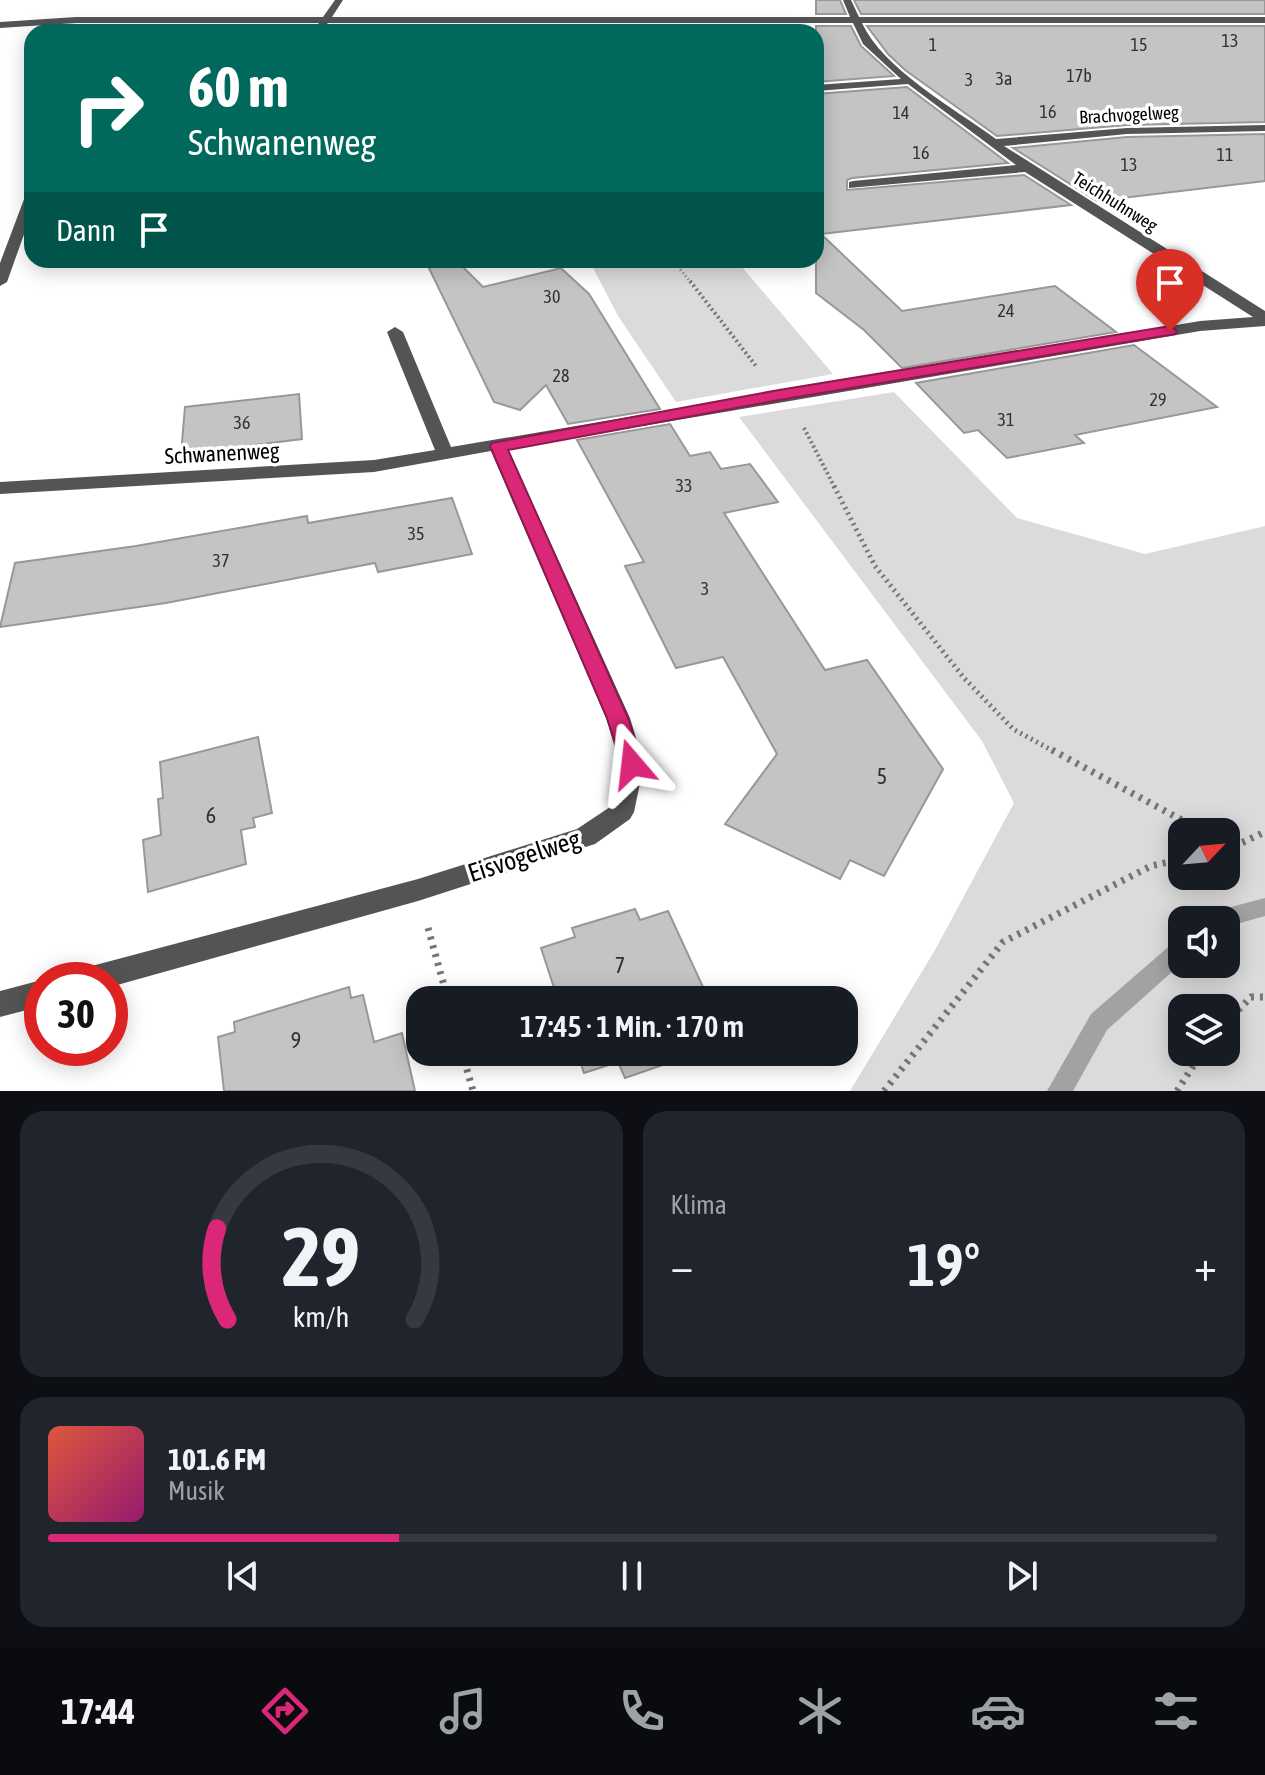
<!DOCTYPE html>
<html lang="de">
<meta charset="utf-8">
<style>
:root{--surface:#171b24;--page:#20242c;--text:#f1f3f6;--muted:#9ea1a6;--line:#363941;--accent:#db2777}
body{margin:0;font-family:"Asap Condensed",sans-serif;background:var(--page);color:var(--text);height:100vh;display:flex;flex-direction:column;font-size:30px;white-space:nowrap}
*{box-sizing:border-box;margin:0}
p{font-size:26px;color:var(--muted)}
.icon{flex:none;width:44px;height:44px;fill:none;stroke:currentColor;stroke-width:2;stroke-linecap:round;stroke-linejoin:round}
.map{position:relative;height:1091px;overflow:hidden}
.panel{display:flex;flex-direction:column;gap:20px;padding:20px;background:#0d0f14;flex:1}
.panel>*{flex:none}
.top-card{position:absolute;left:24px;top:24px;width:800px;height:244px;border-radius:24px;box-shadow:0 4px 20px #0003;background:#00695c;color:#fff;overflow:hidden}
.needle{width:52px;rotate:64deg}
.controls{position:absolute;left:1168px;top:818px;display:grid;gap:16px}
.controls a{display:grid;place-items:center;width:72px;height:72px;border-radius:16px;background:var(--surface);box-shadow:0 4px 20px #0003;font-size:40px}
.speed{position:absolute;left:24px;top:962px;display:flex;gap:16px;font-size:40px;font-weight:700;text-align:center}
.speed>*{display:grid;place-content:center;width:104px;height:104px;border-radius:50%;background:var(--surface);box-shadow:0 4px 20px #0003;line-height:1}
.speed .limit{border:12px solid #d22;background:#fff;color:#111}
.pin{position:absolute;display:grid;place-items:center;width:68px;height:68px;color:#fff;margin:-82px -34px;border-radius:50% 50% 50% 0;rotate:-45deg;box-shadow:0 0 8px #0007}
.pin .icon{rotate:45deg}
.me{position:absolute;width:88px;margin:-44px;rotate:343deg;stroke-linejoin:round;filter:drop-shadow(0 0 6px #0008)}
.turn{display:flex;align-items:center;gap:28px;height:168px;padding:0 32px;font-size:36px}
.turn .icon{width:104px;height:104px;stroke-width:2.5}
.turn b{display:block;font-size:56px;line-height:68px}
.then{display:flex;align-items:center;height:76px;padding:0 32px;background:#0003;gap:16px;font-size:30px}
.big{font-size:60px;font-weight:600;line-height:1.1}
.panel .tile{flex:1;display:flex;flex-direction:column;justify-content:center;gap:12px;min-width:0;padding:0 28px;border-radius:24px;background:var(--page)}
.panel .dial{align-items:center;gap:0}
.dial svg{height:208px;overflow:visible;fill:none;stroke:var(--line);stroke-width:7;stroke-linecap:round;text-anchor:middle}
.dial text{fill:var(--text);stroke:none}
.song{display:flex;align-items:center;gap:24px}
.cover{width:96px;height:96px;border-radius:12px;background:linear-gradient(135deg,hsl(10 70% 55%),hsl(320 70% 35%))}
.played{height:8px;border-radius:4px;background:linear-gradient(90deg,var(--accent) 30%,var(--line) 30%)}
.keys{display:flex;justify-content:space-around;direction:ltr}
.heat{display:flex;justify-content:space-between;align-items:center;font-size:44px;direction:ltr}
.panel .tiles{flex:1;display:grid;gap:20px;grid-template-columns:1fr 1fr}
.tile:last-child{grid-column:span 2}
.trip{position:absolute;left:406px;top:986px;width:452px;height:80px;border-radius:24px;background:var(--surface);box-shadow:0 4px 20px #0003;font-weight:600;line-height:80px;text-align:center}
.tabs{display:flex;height:128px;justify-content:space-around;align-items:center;background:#090b0e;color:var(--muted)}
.tabs .icon{width:56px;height:56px}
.tabs .on{color:var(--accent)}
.tabs b{font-size:36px;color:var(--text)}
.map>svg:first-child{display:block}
</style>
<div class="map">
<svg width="1265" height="1091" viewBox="0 0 1265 1091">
<rect width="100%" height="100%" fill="#fff"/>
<path fill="#dbdbdb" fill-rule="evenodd" d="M 589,260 L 736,260 L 833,374 L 676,402 L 618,316 Z
M 894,392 L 1017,518 L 1145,554 L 1265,526 L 1265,1091 L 850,1091 L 935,950 L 1014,803 L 982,741 L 739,417 ZM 1182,832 L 1226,832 L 1226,876 L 1182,876 ZM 1182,920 L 1226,920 L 1226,964 L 1182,964 ZM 1182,1008 L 1226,1008 L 1226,1052 L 1182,1052 Z"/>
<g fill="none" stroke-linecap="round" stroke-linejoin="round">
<path fill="#a2a2a2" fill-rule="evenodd" d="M 1265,898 L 1265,916 L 1226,927 L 1226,920 L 1205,920 L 1208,913 Z
M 1182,939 L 1182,963 L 1107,1030 L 1073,1091 L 1047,1091 L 1091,1014 L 1174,942 Z"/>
</g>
<path fill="#c4c4c4" stroke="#989898" stroke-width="2" d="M 816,0 L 840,0 L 846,14 L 816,14 Z
M 854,0 L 1265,0 L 1265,14 L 861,14 Z
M 816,26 L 851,26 L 861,46 L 894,76 L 816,82 Z
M 867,26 L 1265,26 L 1265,122 L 1127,125 L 997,136 L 905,70 L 888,54 Z
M 907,87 L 1008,163 L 852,178 L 847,180 L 847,190 L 1024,175 L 1071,205 L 821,234 L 902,311 L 1055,286 L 1116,332 L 902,368 L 864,330 L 816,293 L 816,94 Z
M 1265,134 L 1265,181 L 1097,201 L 1013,148 L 1127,137 Z
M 425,260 L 456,260 L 483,287 L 561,268 L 589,294 L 660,409 L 568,424 L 546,385 L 520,410 L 494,402 Z
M 1134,345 L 1217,407 L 1075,435 L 1084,443 L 1007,458 L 978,430 L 964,433 L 916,383 Z
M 299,394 L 302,439 L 181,454 L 185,407 Z
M 670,424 L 690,456 L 710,452 L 721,469 L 750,464 L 778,502 L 724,513 L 825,670 L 867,660 L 943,769 L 884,876 L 850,860 L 840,879 L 725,824 L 777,754 L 723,657 L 676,668 L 625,566 L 644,562 L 577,440 Z
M 452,498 L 472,554 L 378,572 L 375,563 L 166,603 L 0,627 L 15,563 L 136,546 L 307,516 L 308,523 Z
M 258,737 L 272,813 L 253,818 L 255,827 L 241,830 L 246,864 L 148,892 L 143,840 L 161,835 L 158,799 L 163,798 L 160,762 Z
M 635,909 L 640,920 L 668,911 L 709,1000 L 558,1000 L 541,948 L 575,937 L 572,928 Z
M 349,987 L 351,998 L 363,995 L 374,1042 L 402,1033 L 415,1091 L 224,1091 L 218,1037 L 235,1032 L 234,1022 Z
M 577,1052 L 691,1052 L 692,1055 L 625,1078 L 618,1062 L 584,1073 Z"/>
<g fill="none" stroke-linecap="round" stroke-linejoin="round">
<path stroke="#767676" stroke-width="3" stroke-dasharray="1 3" stroke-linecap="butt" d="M 673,260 L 691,283"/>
<path stroke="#767676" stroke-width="4" stroke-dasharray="2 3" stroke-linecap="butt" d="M 690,281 L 756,366
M 804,428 L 835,488"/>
<path stroke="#767676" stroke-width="5" stroke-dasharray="2 4" stroke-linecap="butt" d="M 834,486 L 875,566 L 964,678 L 1013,729 L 1055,752"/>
<path stroke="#767676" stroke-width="7" stroke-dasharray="3 6" stroke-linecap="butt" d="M 1052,750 L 1204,832
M 1226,850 L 1265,832
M 428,928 L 448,1000
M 1226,1023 L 1251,997 L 1265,997
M 462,1052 L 473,1091
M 884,1091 L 1003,942 L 1151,866 L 1182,859
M 1177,1091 L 1202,1052"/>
<path fill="#545454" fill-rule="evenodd" d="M 335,0 L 343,0 L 332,17 L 850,17 L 843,0 L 851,0 L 859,17 L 1265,17 L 1265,23 L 862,23 C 883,69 955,109 996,139 L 1127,128 L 1265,125 L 1265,131 L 1127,134 L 1004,146 L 1265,311 L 1265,326 L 1200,331 L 508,449 L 630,718 L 644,764 L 634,812 L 630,819 L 595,844 L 418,901 L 110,987 L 110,980 L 74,980 L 78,971 L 88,967 L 418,879 L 577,829 L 610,807 L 620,764 L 606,718 L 491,451 L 374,472 L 0,494 L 0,482 L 374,460 L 435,450 L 387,332 L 395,327 L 403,332 L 451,447 L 1200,321 L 1253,317 L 1025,172 L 849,188 L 849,182 L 853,181 L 1016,165 L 908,84 L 816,91 L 816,85 L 901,79 L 863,44 L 853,23 L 328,23 L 319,32 L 314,29 L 319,23 L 76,23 L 0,28 L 0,22 L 76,17 L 323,17 Z
M 32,190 L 32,212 L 7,282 L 0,286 L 0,263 L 26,194 Z
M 42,980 L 42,1006 L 0,1017 L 0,991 Z"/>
</g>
<path fill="#db2777" stroke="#8e194d" stroke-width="2" d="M 1170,326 L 1177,331 L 1175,334 L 779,400 L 508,450 L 628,718 L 643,764 L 640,770 L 632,773 L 624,770 L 607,718 L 490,446 L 492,443 L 779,390 Z"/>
<g text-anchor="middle" stroke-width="7" stroke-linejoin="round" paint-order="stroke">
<g font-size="18" fill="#313131">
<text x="1230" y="47">13</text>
<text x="933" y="51">1</text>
<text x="1139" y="51">15</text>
<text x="1079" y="82">17b</text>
<text x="1004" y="85">3a</text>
<text x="969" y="86">3</text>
<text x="1048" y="118">16</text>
<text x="901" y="119">14</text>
<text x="921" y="159">16</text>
<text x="1225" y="161">11</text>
<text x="1129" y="171">13</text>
<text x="552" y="303">30</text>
<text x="1006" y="317">24</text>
<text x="561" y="382">28</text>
<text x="1158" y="406">29</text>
<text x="1006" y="426">31</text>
<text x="242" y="429">36</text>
<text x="684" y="492">33</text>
<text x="416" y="540">35</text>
<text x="221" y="567">37</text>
<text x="705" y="595">3</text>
</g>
<g font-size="18" fill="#000" stroke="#fff">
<text transform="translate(1129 115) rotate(-3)" y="6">Brachvogelweg</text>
<text transform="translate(1115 202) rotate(32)" y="6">Teichhuhnweg</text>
</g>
<g font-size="22" fill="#000" stroke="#fff">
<text transform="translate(222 453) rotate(-3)" y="8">Schwanenweg</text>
</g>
<g font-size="22" fill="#313131">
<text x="882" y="784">5</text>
<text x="211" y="823">6</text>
<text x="620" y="973">7</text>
<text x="296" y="1048">9</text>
</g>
<g font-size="26" fill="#000" stroke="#fff">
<text transform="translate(524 856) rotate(-18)" y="9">Eisvogelweg</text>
</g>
</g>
</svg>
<div class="controls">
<a><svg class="needle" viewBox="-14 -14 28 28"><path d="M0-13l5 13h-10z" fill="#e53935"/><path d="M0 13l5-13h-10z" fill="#9ea1a6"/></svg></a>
<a><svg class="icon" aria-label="sound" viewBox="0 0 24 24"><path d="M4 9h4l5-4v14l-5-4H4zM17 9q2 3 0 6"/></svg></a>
<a><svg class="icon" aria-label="layers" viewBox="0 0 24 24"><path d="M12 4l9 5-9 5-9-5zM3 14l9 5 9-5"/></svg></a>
</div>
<div class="speed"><div class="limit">30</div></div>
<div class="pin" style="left:1170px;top:331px;background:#d93025"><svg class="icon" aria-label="arrive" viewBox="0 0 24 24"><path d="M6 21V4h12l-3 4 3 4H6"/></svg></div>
<svg class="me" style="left:632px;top:764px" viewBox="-20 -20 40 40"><path d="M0-17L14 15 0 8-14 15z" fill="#db2777" stroke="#fff" stroke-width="4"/></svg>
<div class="trip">17:45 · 1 Min. · 170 m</div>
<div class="top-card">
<div class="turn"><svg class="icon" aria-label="right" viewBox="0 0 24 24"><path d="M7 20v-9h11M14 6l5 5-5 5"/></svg><div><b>60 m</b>Schwanenweg</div></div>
<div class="then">Dann<svg class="icon" aria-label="arrive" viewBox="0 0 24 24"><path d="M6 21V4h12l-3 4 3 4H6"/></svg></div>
</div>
</div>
<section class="panel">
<div class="tiles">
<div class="tile dial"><svg viewBox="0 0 100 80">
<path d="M14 69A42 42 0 1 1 86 69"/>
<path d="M14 69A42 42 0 0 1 10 34" stroke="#db2777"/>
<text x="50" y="56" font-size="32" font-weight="700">29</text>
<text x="50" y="72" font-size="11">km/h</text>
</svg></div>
<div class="tile"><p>Klima</p>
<div class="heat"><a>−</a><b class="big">19°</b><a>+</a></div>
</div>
<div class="tile">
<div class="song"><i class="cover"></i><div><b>101.6 FM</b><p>Musik</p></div></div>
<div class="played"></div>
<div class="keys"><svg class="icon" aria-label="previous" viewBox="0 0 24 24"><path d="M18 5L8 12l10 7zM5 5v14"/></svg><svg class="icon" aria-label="pause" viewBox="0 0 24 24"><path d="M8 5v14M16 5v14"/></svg><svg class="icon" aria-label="next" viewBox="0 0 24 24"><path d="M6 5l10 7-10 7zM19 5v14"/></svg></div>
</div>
</div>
</section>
<nav class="tabs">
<b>17:44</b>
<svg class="icon on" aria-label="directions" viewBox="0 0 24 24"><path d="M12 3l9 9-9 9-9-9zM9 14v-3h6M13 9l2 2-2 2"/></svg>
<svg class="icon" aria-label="music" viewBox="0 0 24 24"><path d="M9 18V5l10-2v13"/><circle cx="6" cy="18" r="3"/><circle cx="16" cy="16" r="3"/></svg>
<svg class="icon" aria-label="phone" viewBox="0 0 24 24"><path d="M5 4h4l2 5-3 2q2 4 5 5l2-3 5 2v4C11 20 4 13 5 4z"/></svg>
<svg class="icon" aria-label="climate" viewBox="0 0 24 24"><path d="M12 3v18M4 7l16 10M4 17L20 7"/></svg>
<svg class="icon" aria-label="car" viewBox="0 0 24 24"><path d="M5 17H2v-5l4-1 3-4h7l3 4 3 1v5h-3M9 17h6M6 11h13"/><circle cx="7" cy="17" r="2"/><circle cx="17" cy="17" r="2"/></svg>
<svg class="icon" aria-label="filters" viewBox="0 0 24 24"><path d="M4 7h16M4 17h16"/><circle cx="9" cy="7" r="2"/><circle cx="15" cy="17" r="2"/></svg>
</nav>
